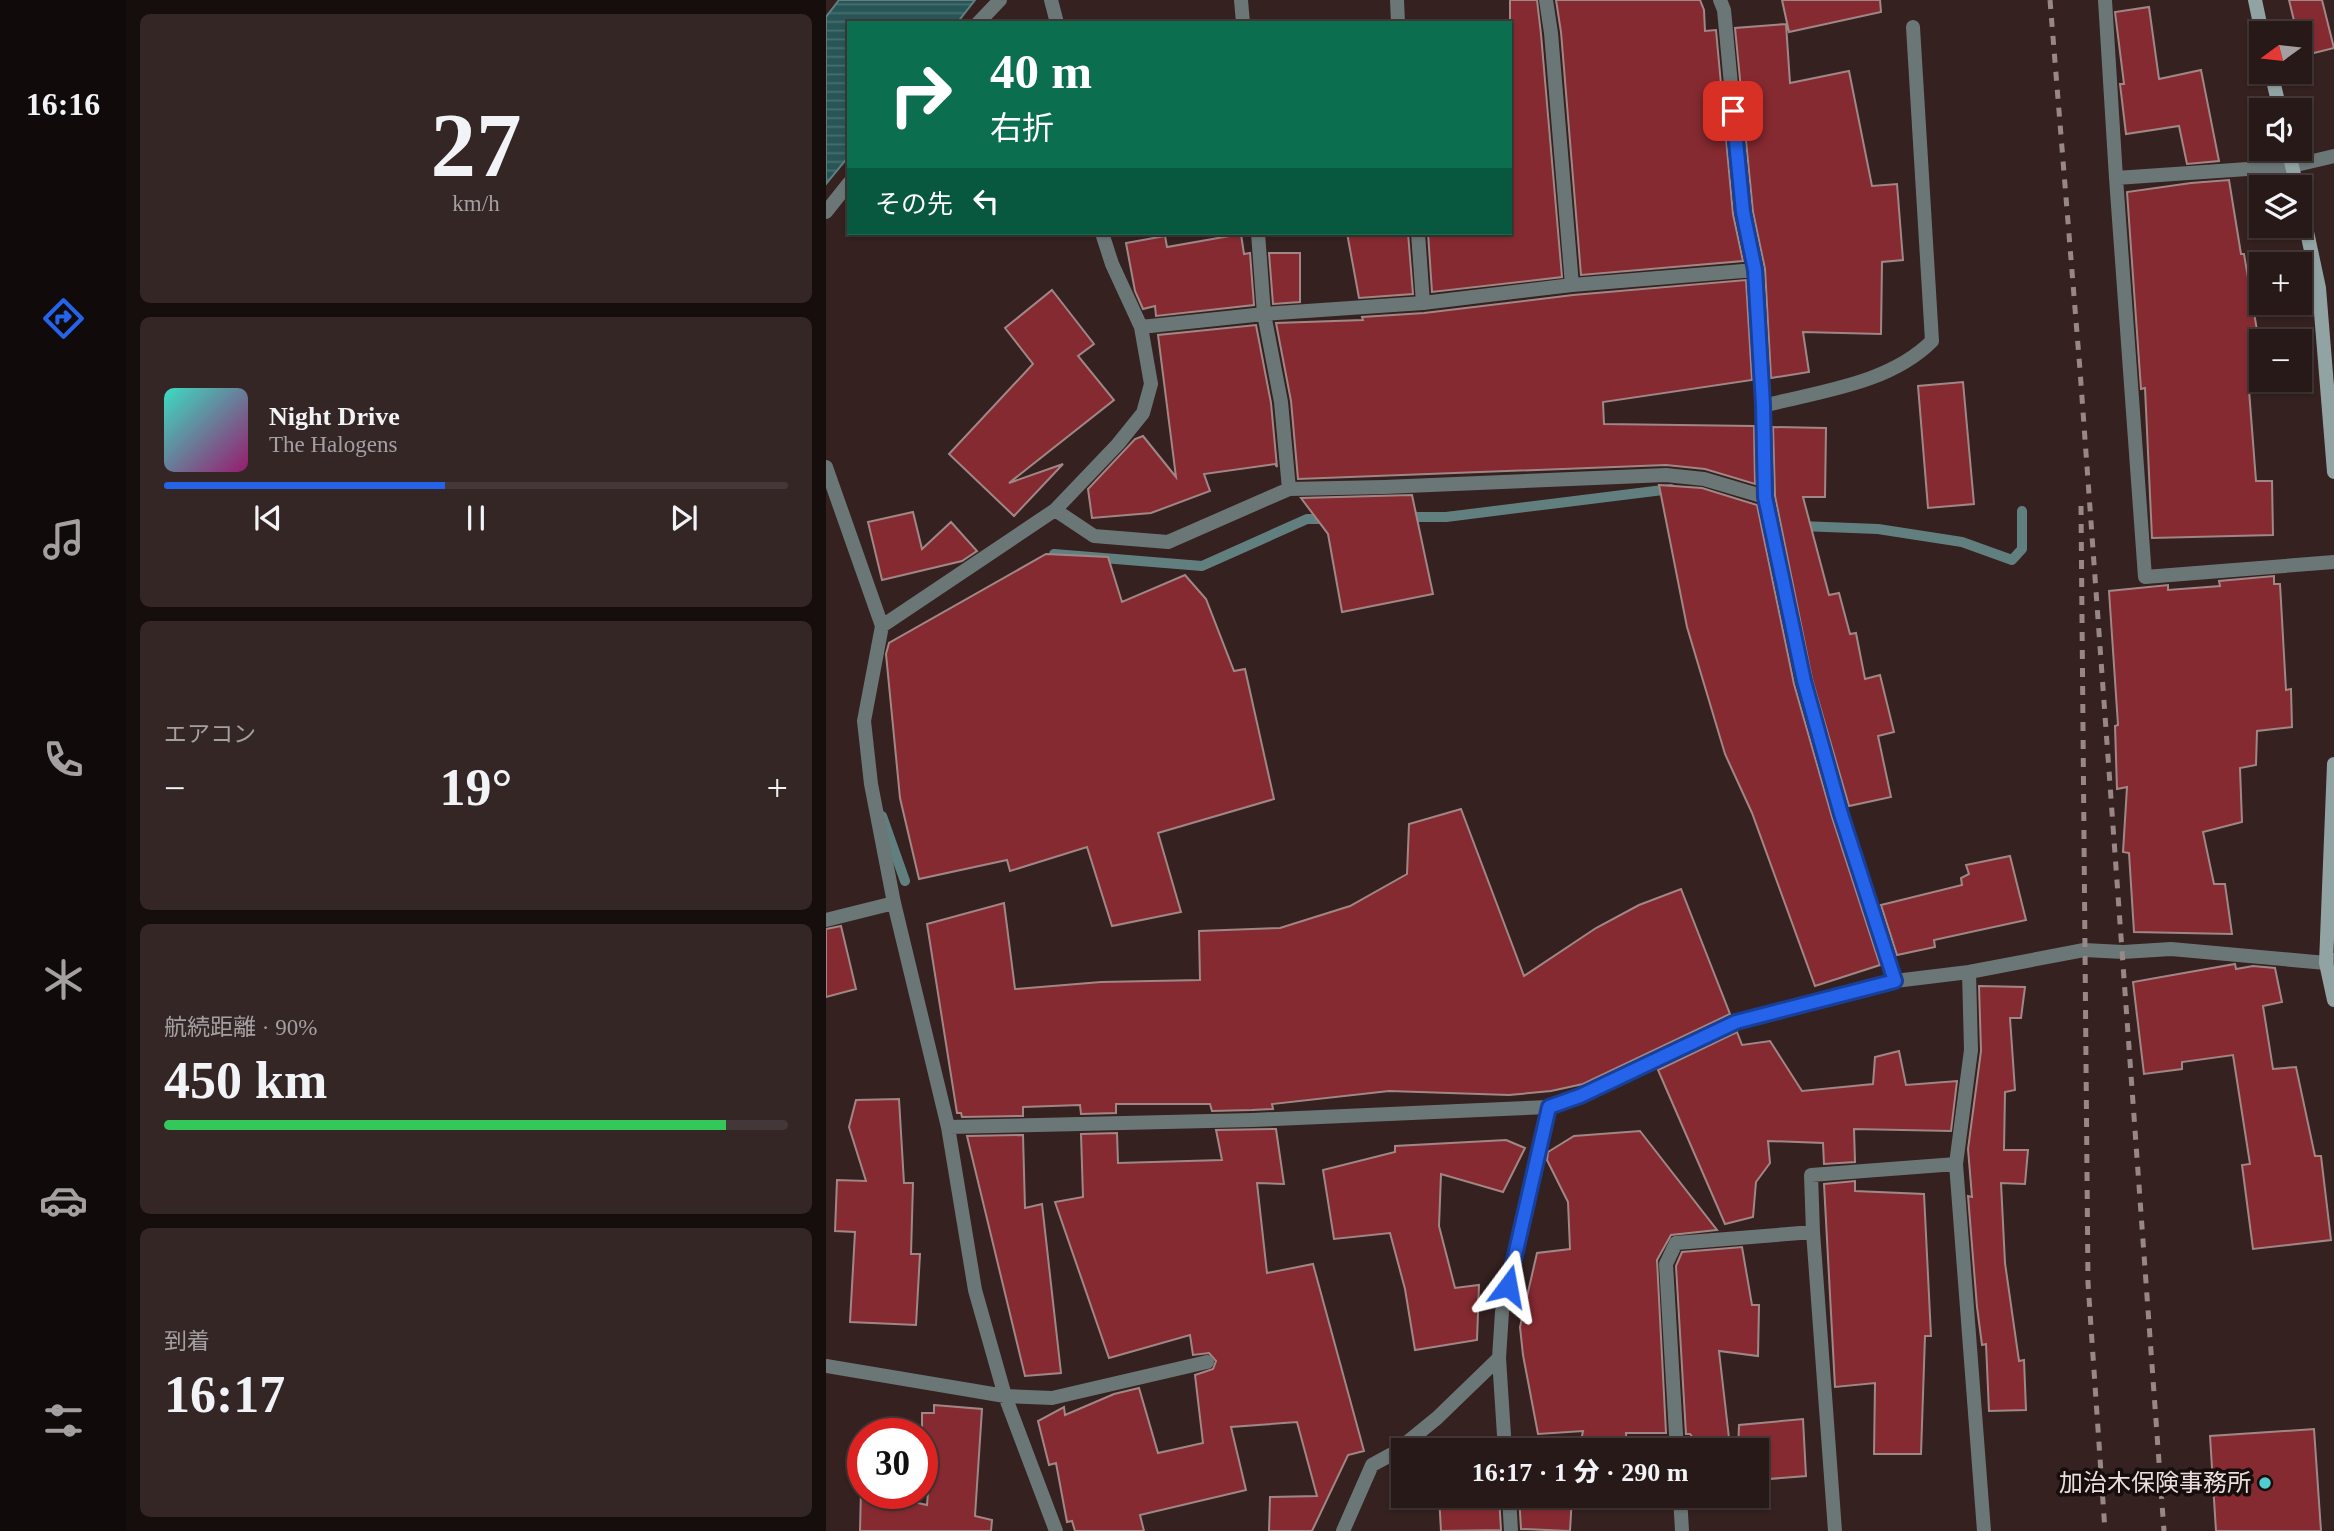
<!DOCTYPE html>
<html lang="ja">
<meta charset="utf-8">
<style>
:root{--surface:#271918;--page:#332625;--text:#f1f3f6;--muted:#a4a0a2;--line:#433837;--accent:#2563eb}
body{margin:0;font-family:"Times New Roman","Noto Sans JP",serif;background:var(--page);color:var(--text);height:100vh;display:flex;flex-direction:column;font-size:26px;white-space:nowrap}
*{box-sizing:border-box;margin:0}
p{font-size:23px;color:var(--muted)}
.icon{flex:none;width:38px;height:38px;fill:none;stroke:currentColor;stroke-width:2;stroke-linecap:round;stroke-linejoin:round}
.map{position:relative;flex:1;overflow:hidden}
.sheet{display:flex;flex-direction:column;gap:14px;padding:14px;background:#150e0d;width:700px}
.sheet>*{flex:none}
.top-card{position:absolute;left:21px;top:21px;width:665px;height:214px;border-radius:0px;box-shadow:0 2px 5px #0004,0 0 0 2px var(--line);background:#0b6e4f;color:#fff;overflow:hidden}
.needle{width:46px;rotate:255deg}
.tools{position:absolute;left:1423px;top:21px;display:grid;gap:14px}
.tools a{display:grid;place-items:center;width:63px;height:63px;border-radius:0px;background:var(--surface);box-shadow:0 2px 5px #0004,0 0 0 2px var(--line);font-size:35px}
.speed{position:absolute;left:21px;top:1418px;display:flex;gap:14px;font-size:35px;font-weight:700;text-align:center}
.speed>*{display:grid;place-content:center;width:91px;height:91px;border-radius:50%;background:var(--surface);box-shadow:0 2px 5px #0004,0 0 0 2px var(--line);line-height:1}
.speed .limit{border:10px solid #d22;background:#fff;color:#111}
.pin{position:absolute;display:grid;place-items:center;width:60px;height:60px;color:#fff;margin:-30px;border-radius:14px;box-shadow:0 4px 10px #0006}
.me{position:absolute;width:77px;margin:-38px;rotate:13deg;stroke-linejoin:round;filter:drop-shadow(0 0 5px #0008)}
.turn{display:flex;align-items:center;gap:24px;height:147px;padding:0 28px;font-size:32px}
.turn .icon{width:91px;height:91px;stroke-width:2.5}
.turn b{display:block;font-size:49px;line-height:60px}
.then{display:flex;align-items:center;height:66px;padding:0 28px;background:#0003;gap:14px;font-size:26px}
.big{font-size:52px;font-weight:800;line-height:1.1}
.sheet .tile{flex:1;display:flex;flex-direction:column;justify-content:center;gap:10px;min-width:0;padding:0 24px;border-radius:10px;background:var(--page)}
.sheet .dial{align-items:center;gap:0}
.dial b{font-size:91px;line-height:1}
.song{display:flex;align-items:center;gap:21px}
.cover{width:84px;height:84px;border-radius:10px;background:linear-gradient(135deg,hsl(170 70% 55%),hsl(320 70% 35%))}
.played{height:7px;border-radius:4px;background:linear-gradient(90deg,var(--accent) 45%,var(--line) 45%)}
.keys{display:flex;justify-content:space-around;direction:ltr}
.heat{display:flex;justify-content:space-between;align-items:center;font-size:38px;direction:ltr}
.charge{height:10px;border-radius:5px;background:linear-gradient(90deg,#34c759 90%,var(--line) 0)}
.trip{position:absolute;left:565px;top:1438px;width:378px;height:70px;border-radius:0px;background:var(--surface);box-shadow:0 2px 5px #0004,0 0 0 2px var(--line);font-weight:800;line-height:70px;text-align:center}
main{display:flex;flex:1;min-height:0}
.menu{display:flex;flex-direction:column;width:126px;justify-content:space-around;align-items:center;background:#100a0a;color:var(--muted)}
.menu .icon{width:49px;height:49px}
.menu .active{color:var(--accent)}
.menu b{font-size:32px;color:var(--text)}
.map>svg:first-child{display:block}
</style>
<main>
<nav class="menu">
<b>16:16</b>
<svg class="icon active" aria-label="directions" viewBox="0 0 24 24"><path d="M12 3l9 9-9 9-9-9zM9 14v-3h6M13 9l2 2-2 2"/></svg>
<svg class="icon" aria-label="music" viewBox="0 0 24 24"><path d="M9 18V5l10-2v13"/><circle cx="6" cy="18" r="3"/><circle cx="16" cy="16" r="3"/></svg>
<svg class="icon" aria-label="phone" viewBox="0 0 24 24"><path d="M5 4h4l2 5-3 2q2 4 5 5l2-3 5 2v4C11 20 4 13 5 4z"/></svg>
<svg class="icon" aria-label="climate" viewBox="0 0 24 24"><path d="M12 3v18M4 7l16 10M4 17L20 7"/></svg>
<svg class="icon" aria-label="car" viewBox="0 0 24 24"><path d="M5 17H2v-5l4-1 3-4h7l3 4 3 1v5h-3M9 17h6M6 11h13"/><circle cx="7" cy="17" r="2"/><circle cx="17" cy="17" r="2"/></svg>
<svg class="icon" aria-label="filters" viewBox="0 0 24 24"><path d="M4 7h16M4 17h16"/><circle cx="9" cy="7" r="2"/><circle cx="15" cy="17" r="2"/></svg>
</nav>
<section class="sheet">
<div class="tile dial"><b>27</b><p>km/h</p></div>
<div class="tile">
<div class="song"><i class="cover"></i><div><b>Night Drive</b><p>The Halogens</p></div></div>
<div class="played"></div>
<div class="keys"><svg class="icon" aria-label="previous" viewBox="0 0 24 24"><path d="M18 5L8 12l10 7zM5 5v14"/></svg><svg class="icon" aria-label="pause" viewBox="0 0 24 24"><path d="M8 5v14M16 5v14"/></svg><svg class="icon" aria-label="next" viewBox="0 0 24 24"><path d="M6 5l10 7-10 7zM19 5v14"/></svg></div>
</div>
<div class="tile"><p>エアコン</p>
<div class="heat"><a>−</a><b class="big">19°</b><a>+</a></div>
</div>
<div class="tile"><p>航続距離 · 90%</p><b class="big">450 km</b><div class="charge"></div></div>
<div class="tile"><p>到着</p><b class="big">16:17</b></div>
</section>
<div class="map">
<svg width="1508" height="1531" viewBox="0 0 1508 1531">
<defs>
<pattern id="water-rules" width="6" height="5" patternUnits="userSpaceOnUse" patternTransform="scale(1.75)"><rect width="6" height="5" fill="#285657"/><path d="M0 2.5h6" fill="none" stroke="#476e6f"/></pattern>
</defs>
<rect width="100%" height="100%" fill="#342120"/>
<path fill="url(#water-rules)" stroke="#627f7f" stroke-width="2" d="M 13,0 L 149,0 L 131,23 L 23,23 L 23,156 L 0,184 L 0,17 Z"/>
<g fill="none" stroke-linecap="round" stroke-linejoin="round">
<path stroke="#627f7f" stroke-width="10" d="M 578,517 L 620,517 L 845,489
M 974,526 L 1052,529 L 1136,542 L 1186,560 L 1196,549 L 1196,511
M 228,554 L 376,566 L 481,519 L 504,519
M 56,816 L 79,881"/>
</g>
<path fill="#862a31" stroke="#a08786" stroke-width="2" d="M 684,0 L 711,0 L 715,34 L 736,277 L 606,292 L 602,233 L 684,233 Z
M 730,0 L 874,0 L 878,10 L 879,31 L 890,30 L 907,214 L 917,261 L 755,275 L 735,32 Z
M 956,0 L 1054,0 L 1055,12 L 963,32 Z
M 1463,0 L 1496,0 L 1508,48 L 1476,56 L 1474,33 L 1471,33 Z
M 1323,7 L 1333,79 L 1375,70 L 1393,161 L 1361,164 L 1353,126 L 1300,134 L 1294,84 L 1298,84 L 1289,12 Z
M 960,24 L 964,83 L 1023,71 L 1046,186 L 1071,184 L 1077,260 L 1056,262 L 1055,334 L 977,332 L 983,372 L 945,378 L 939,269 L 927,212 L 909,28 Z
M 1403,180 L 1415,254 L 1418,254 L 1432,336 L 1435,380 L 1437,380 L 1438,388 L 1423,390 L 1430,481 L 1446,481 L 1447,535 L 1326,538 L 1319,388 L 1315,389 L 1301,192 L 1365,183 Z
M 521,233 L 582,233 L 587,294 L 533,298 Z
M 415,234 L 418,254 L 424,253 L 428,305 L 330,316 L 329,306 L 317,309 L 309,291 L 300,243 L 339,236 L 341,247 Z
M 443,253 L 474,253 L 474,302 L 447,304 Z
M 920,280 L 926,380 L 777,402 L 778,424 L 928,426 L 929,484 L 879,469 L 840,465 L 472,479 L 465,401 L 450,323 L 537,320 L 536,317 L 598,313 L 747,295 Z
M 226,290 L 268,344 L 252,356 L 288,400 L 183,483 L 237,464 L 188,516 L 123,454 L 207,364 L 179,328 Z
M 430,325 L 445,403 L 451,467 L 449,464 L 378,474 L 384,491 L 325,513 L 266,518 L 262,489 L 309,439 L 317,436 L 350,477 L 332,335 Z
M 1137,382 L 1148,504 L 1102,508 L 1092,386 Z
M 947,427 L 1000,428 L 999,497 L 977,497 L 1003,595 L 1013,593 L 1024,634 L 1030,633 L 1039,679 L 1054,675 L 1068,732 L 1052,736 L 1065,797 L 1023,806 L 986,679 L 949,496 Z
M 833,485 L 876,488 L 931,505 L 968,684 L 1006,817 L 1054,965 L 989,986 L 926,813 L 899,754 L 861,627 Z
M 586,495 L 607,594 L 516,612 L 502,534 L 475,498 Z
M 87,512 L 96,549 L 125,522 L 151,551 L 136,561 L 56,580 L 42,522 Z
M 220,554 L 282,557 L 296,602 L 359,575 L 380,599 L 408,671 L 419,669 L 448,799 L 332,833 L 355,912 L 286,926 L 261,847 L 184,871 L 181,860 L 93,879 L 74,798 L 60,654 L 63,643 Z
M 1448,576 L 1448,584 L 1454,584 L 1460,690 L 1465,689 L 1466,727 L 1431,731 L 1430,765 L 1414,768 L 1416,822 L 1377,832 L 1388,884 L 1399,884 L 1406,934 L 1308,932 L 1303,853 L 1297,852 L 1301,787 L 1291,789 L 1289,726 L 1292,725 L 1283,591 L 1342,585 L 1342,590 L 1394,586 L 1393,581 Z
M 635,809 L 698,976 L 770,928 L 813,905 L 855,889 L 904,1014 L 757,1084 L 725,1091 L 683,1095 L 563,1091 L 446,1104 L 447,1109 L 426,1110 L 386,1111 L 384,1104 L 290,1104 L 290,1113 L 255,1114 L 254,1105 L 197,1107 L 197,1116 L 136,1117 L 135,1113 L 131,1113 L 101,924 L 178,903 L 189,989 L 275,982 L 374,980 L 373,931 L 454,928 L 524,906 L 581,874 L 583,824 Z
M 1184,856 L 1200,920 L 1108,940 L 1109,947 L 1071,955 L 1055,905 L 1136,885 L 1135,878 L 1143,874 L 1140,865 Z
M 15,926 L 30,989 L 0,997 L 0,929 Z
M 1409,964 L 1410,969 L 1427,966 L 1449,968 L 1456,1002 L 1437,1006 L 1447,1069 L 1470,1067 L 1489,1156 L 1495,1156 L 1505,1240 L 1427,1249 L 1416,1165 L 1424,1164 L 1407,1055 L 1356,1062 L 1356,1069 L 1318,1074 L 1307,982 Z
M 1153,986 L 1199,987 L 1195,1018 L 1184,1018 L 1189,1090 L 1179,1092 L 1178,1150 L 1202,1150 L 1199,1184 L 1175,1183 L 1179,1263 L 1193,1361 L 1198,1360 L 1200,1410 L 1163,1411 L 1160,1344 L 1156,1345 L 1151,1307 L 1142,1196 L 1146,1197 L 1142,1149 L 1155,1051 Z
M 911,1032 L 916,1045 L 944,1041 L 976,1091 L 1047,1084 L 1049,1057 L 1073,1051 L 1080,1085 L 1131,1081 L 1125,1131 L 1028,1129 L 1029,1162 L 998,1164 L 997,1143 L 942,1141 L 944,1163 L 930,1182 L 927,1217 L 899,1224 L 832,1070 Z
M 73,1099 L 78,1183 L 87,1183 L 85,1254 L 94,1254 L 90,1325 L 24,1322 L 29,1232 L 9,1231 L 11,1180 L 40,1181 L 23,1127 L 30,1100 Z
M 450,1129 L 458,1184 L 431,1183 L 441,1273 L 487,1264 L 538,1451 L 522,1455 L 486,1531 L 443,1531 L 444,1497 L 491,1496 L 471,1422 L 405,1427 L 420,1490 L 314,1515 L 318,1531 L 249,1531 L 246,1521 L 241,1522 L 230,1463 L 223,1465 L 212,1421 L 238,1407 L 239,1415 L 288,1394 L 313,1388 L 332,1453 L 377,1443 L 369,1375 L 387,1369 L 390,1361 L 383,1353 L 367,1355 L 364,1335 L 283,1358 L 229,1202 L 257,1197 L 255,1134 L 291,1133 L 292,1163 L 396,1160 L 390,1130 Z
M 814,1131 L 891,1230 L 845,1235 L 831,1260 L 840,1433 L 800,1433 L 801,1451 L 753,1451 L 757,1431 L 712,1434 L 697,1355 L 694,1327 L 711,1253 L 744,1249 L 742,1202 L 721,1160 L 722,1152 L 748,1136 Z
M 197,1135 L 199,1208 L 216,1204 L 235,1373 L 199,1376 L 141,1136 Z
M 680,1140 L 699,1148 L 677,1192 L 615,1174 L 613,1226 L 629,1288 L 653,1285 L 651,1340 L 589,1350 L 579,1289 L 564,1233 L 508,1239 L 497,1170 L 569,1152 L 569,1146 Z
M 1029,1181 L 1029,1191 L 1098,1194 L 1105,1336 L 1099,1336 L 1095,1454 L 1048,1454 L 1049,1383 L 1009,1387 L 998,1184 Z
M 916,1247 L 926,1305 L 933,1305 L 932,1356 L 893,1351 L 903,1438 L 875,1448 L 864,1434 L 860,1434 L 850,1266 L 856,1252 Z
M 108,1405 L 156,1409 L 149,1516 L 166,1520 L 165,1531 L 34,1531 L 35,1490 L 37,1493 L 47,1493 L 101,1505 L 106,1442 L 96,1442 L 96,1413 L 108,1413 Z
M 977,1419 L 980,1476 L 931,1480 L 931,1451 L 912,1451 L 913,1425 Z
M 1488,1429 L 1495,1531 L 1390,1531 L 1384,1436 Z
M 613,1496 L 673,1496 L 675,1530 L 615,1531 Z
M 693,1496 L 746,1496 L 744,1531 L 695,1529 Z"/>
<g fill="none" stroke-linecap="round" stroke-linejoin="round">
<path stroke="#6b7676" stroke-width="14" d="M 415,0 L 417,23
M 571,0 L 572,23
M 720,0 L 725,33 L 746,285
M 1279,0 L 1290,178 L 1319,577 L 1508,562
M 1290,178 L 1466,166
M 432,233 L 438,314
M 592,233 L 597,303
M 937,406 C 994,391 1063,384 1106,341 L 1087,27"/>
<path stroke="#6b7676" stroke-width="14" d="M 225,0 L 231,23
M 894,0 L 898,10 L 917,213 L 929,270 L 937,406 L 939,497 L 977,681 L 1015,814 L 1069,981
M 152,23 L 174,0
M 1466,166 L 1508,156
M 0,212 L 23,183
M 438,314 L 455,402 L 463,489
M 315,327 L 438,314 L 597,303 L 746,285 L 929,270
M 0,467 L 56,626 L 38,721 L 45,784 L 68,903 L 122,1127 L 149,1290 L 179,1396 L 230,1531
M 229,510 L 268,536 L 342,542 L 463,489 L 558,487 L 840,475 L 878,479 L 939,497
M 56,626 L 229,510 L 292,444 L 317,413 L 325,384 L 315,327 L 286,264 L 276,233
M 0,920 L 68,903
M 1143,972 L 1145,1050 L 1130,1164 L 1158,1531
M 122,1127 L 426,1120 L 723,1107 L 754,1096 L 910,1022 L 1069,981 L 1143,972 L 1258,950 L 1297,952 L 1345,949 L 1500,963 L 1508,960
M 673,1358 L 679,1451
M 0,1366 L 179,1396 L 226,1398 L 381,1362
M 851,1451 L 840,1264 L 850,1243 L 987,1232
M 683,1496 L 685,1531
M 854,1496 L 856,1531
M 517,1531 L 546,1465 L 568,1453 L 611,1418 L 673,1358 L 676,1312 L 723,1107
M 1009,1531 L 987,1232 L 985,1175 L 1130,1164"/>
<path stroke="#91a4a3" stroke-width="14" d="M 1429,0 L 1436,33
M 1445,72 L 1454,110
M 1462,149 L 1471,187
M 1474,199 L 1493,288 L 1508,472
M 1508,764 L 1500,963 L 1508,1000"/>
<path stroke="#978887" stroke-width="5" stroke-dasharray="9 9" stroke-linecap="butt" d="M 1224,0 L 1254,370 L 1338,1531
M 1255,506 L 1262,1283 L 1279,1531"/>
</g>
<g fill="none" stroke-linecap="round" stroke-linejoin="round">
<defs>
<path id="route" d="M 682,1286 L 723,1107 L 754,1096 L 910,1022 L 1069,981 L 1015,814 L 978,681 L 939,497 L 937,405 L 929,270 L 917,212 L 907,111"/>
</defs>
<use href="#route" stroke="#184099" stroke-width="18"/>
<use href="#route" stroke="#2563eb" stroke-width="12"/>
</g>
<circle fill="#52cdcf" stroke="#160d0d" stroke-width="2.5" cx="1439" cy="1483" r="7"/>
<g text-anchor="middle" stroke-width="7" stroke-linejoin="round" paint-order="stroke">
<g font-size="24" fill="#ebdedd" stroke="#160d0d" text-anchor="end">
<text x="1425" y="1491">加治木保険事務所</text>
</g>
</g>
</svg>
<div class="tools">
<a><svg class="needle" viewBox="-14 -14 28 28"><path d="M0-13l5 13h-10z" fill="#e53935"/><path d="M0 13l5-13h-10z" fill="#a4a0a2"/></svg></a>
<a><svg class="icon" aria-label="sound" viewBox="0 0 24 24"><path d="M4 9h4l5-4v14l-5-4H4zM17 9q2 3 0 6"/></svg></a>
<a><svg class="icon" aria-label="layers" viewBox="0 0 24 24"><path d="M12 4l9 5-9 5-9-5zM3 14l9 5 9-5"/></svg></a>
<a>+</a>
<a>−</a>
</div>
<div class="speed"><div class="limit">30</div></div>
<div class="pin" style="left:907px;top:111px;background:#d93025"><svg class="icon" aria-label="arrive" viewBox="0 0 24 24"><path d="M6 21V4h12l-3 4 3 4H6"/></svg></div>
<svg class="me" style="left:682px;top:1286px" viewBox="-20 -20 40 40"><path d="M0-17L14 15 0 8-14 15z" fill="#2563eb" stroke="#fff" stroke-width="4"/></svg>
<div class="trip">16:17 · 1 分 · 290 m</div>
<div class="top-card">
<div class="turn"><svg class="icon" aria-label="right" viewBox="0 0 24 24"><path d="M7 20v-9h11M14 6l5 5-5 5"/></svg><div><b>40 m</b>右折</div></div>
<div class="then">その先<svg class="icon" aria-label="left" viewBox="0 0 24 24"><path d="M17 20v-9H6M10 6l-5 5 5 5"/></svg></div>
</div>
</div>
</main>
